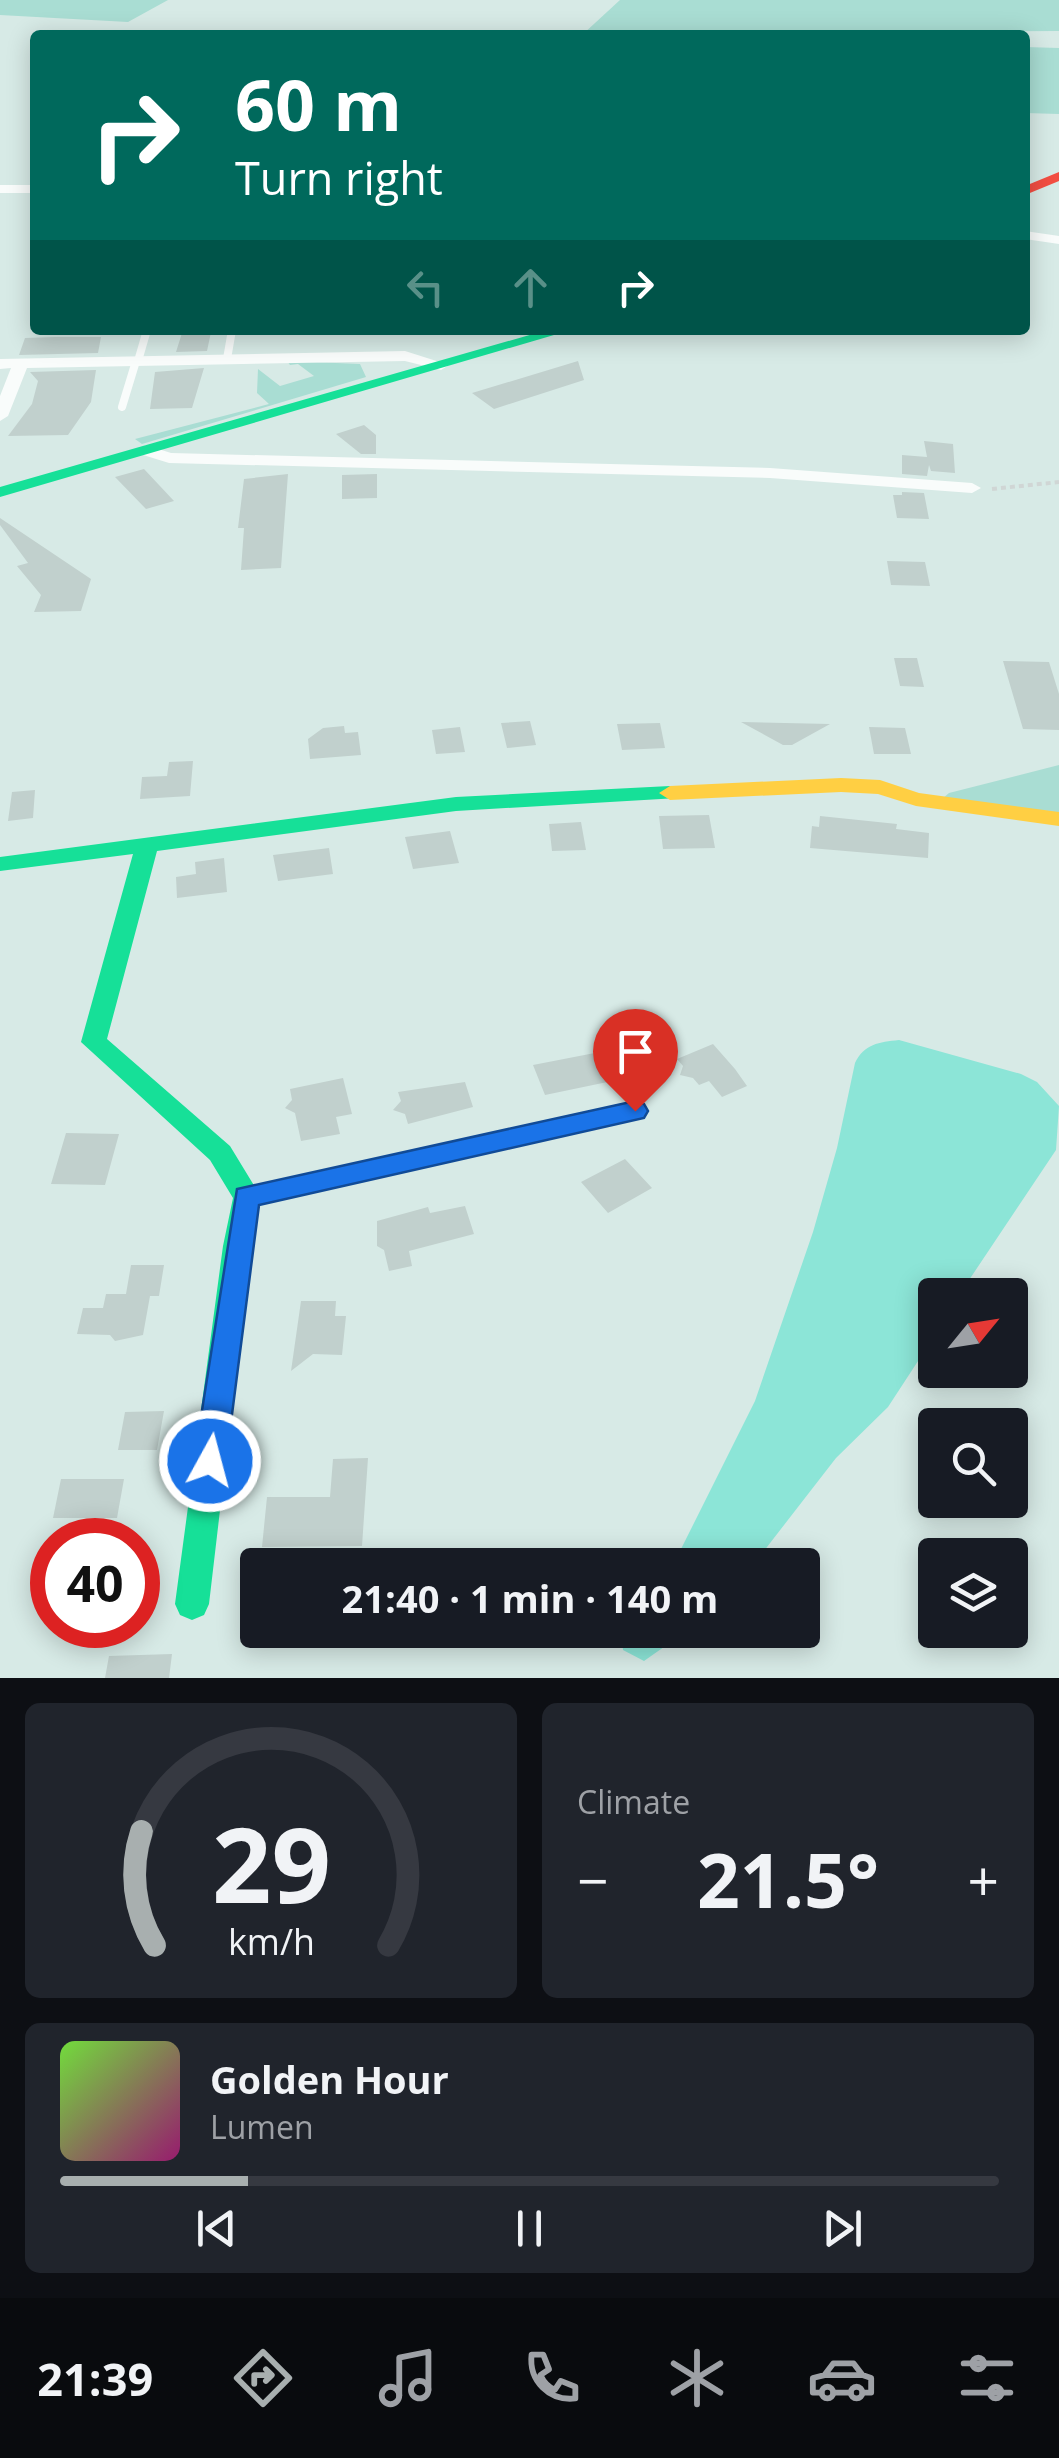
<!DOCTYPE html>
<meta charset="utf-8">
<style>
:root{--surface:#171b24;--page:#20242c;--text:#f1f3f6;--muted:#9ea1a6;--line:#363941;--accent:#a8afaf}
body{margin:0;font-family:"Open Sans",sans-serif;background:var(--page);color:var(--text);height:100vh;display:flex;flex-direction:column;font-size:38px;white-space:nowrap}
*{box-sizing:border-box;margin:0}
p{font-size:32px;color:var(--muted)}
.icon{flex:none;width:55px;height:55px;fill:none;stroke:currentColor;stroke-width:2;stroke-linecap:round;stroke-linejoin:round}
.map{position:relative;height:1678px;overflow:hidden}
.panel{display:flex;flex-direction:column;gap:25px;padding:25px;background:#0d0f14;flex:1}
.panel>*{flex:none}
.guide{position:absolute;left:30px;top:30px;width:1000px;height:305px;border-radius:10px;box-shadow:0 5px 25px #0003;background:#00695c;color:#fff;overflow:hidden}
.needle{width:65px;rotate:60deg}
.controls{position:absolute;left:918px;top:1278px;display:grid;gap:20px}
.controls a{display:grid;place-items:center;width:110px;height:110px;border-radius:10px;background:var(--surface);box-shadow:0 5px 25px #0003;font-size:50px}
.speed{position:absolute;left:30px;top:1518px;display:flex;gap:20px;font-size:50px;font-weight:700;text-align:center}
.speed>*{display:grid;place-content:center;width:130px;height:130px;border-radius:50%;background:var(--surface);box-shadow:0 5px 25px #0003;line-height:1}
.speed .limit{border:15px solid #d22;background:#fff;color:#111}
.pin{position:absolute;display:grid;place-items:center;width:85px;height:85px;color:#fff;margin:-102px -42px;border-radius:50% 50% 50% 0;rotate:-45deg;box-shadow:0 0 10px #0007}
.pin .icon{rotate:45deg}
.me{position:absolute;width:110px;margin:-55px;rotate:7deg;stroke-linejoin:round;filter:drop-shadow(0 0 8px #0008)}
.turn{display:flex;align-items:center;gap:35px;height:210px;padding:0 40px;font-size:45px}
.turn .icon{width:130px;height:130px;stroke-width:2.5}
.turn b{display:block;font-size:70px;line-height:85px}
.lanes{display:flex;align-items:center;height:95px;padding:0 40px;background:#0003;justify-content:center;gap:50px;direction:ltr}
.lanes .off{opacity:.35}
.big{font-size:75px;font-weight:700;line-height:1.1}
.panel .tile{flex:1;display:flex;flex-direction:column;justify-content:center;gap:15px;min-width:0;padding:0 35px;border-radius:15px;background:var(--page)}
.panel .dial{align-items:center;gap:0}
.dial svg{height:260px;overflow:visible;fill:none;stroke:var(--line);stroke-width:7;stroke-linecap:round;text-anchor:middle}
.dial text{fill:var(--text);stroke:none}
.song{display:flex;align-items:center;gap:30px}
.cover{width:120px;height:120px;border-radius:15px;background:linear-gradient(135deg,hsl(100 70% 55%),hsl(320 70% 35%))}
.played{height:10px;border-radius:5px;background:linear-gradient(90deg,var(--accent) 20%,var(--line) 20%)}
.keys{display:flex;justify-content:space-around;direction:ltr}
.heat{display:flex;justify-content:space-between;align-items:center;font-size:55px;direction:ltr}
.panel .tiles{flex:1;display:grid;gap:25px;grid-template-columns:1fr 1fr}
.tile:last-child{grid-column:span 2}
.trip{position:absolute;left:240px;top:1548px;width:580px;height:100px;border-radius:10px;background:var(--surface);box-shadow:0 5px 25px #0003;font-weight:700;line-height:100px;text-align:center}
.tabs{display:flex;height:160px;justify-content:space-around;align-items:center;background:#090b0e;color:var(--muted)}
.tabs .icon{width:70px;height:70px}
.tabs .on{color:var(--accent)}
.tabs b{font-size:45px;color:var(--text)}
.map>svg:first-child{display:block}
</style>
<div class="map">
<svg width="1059" height="1678" viewBox="0 0 1059 1678">
<rect width="100%" height="100%" fill="#d7eae6"/>
<path fill="#a9ddd3" d="M 0,0 L 168,0 L 128,22 L 0,15 Z
M 620,0 L 1059,0 L 1059,31 L 582,35 Z
M 1025,47 L 1059,48 L 1059,114 L 1025,113 Z
M 287,361 L 360,364 L 366,377 L 142,444 L 135,439 L 269,404 L 257,393 L 258,369 L 280,386 L 314,376 L 298,364 L 290,365 Z
M 1059,765 L 1059,822 L 935,805 L 949,793 Z"/>
<path fill="#8ce5d7" d="M 899,1040 L 1021,1074 L 1037,1082 L 1059,1106 L 1056,1150 L 959,1295 L 935,1295 L 935,1335 L 888,1407 L 836,1458 L 753,1565 L 673,1565 L 755,1401 L 813,1232 L 837,1148 L 855,1063 C 864,1044 879,1042 899,1040 Z
M 621,1630 L 688,1630 L 644,1661 L 623,1650 Z"/>
<path fill="#c1d0cd" d="M 211,332 L 207,351 L 176,352 L 182,333 Z
M 55,337 L 101,337 L 98,353 L 19,355 L 25,338 Z
M 578,361 L 584,380 L 494,409 L 472,393 Z
M 204,368 L 192,408 L 150,409 L 155,372 Z
M 96,370 L 91,402 L 68,435 L 8,436 L 32,404 L 38,381 L 30,372 Z
M 364,425 L 376,435 L 376,454 L 361,454 L 336,434 Z
M 924,441 L 953,444 L 955,473 L 931,471 L 929,465 L 927,476 L 902,474 L 902,455 L 927,457 Z
M 144,469 L 174,501 L 146,509 L 115,477 Z
M 288,474 L 281,568 L 241,570 L 244,528 L 238,528 L 244,479 Z
M 377,474 L 377,498 L 342,499 L 342,475 Z
M 902,492 L 924,493 L 929,519 L 897,518 L 893,495 L 902,495 Z
M 0,518 L 91,579 L 81,611 L 34,612 L 41,595 L 17,566 L 28,563 L 0,525 Z
M 887,561 L 925,562 L 930,586 L 891,585 Z
M 894,658 L 917,658 L 924,687 L 900,686 Z
M 1003,661 L 1049,662 L 1059,694 L 1059,730 L 1023,729 Z
M 530,721 L 536,745 L 507,748 L 501,723 Z
M 741,722 L 830,724 L 792,745 L 783,745 Z
M 660,723 L 665,748 L 622,750 L 617,724 Z
M 344,726 L 345,733 L 358,732 L 361,755 L 310,759 L 308,739 L 323,728 Z
M 460,727 L 465,752 L 436,754 L 432,730 Z
M 869,727 L 905,728 L 911,754 L 874,754 Z
M 193,761 L 190,796 L 140,799 L 142,777 L 167,776 L 169,762 Z
M 35,790 L 33,818 L 8,821 L 12,792 Z
M 709,815 L 715,848 L 663,849 L 659,816 Z
M 820,816 L 897,824 L 896,829 L 929,833 L 928,858 L 810,848 L 812,826 L 819,827 Z
M 581,822 L 586,850 L 552,851 L 549,824 Z
M 450,831 L 459,863 L 413,869 L 405,837 Z
M 329,848 L 333,874 L 278,881 L 273,855 Z
M 224,858 L 227,892 L 177,898 L 176,877 L 196,874 L 195,862 Z
M 713,1044 L 735,1069 L 747,1086 L 722,1097 L 709,1081 L 699,1085 L 693,1078 L 680,1075 L 683,1066 L 677,1059 Z
M 605,1051 L 617,1080 L 545,1095 L 533,1065 Z
M 343,1078 L 352,1114 L 336,1117 L 340,1134 L 301,1141 L 295,1113 L 285,1108 L 292,1100 L 290,1089 Z
M 465,1082 L 473,1107 L 408,1124 L 405,1114 L 393,1110 L 401,1101 L 398,1092 Z
M 66,1133 L 119,1134 L 105,1185 L 51,1184 Z
M 625,1159 L 652,1188 L 608,1213 L 581,1182 Z
M 465,1206 L 474,1234 L 409,1251 L 412,1266 L 389,1271 L 384,1250 L 377,1246 L 377,1221 L 428,1207 L 430,1213 Z
M 131,1265 L 164,1265 L 159,1296 L 150,1296 L 143,1335 L 115,1341 L 110,1335 L 77,1334 L 83,1308 L 103,1308 L 106,1294 L 126,1294 Z
M 301,1301 L 336,1301 L 335,1316 L 346,1316 L 342,1355 L 313,1354 L 291,1371 Z
M 164,1411 L 157,1450 L 118,1450 L 125,1412 Z
M 368,1458 L 362,1546 L 262,1547 L 267,1497 L 330,1497 L 333,1459 Z
M 61,1479 L 124,1479 L 117,1518 L 53,1518 Z
M 172,1654 L 169,1678 L 105,1678 L 109,1656 Z"/>
<g fill="none" stroke-linecap="round" stroke-linejoin="round">
<path stroke="#d0d6d5" stroke-width="4" stroke-dasharray="5 4" stroke-linecap="butt" d="M 992,489 L 1059,482"/>
<path stroke="#f9fcfb" stroke-width="8" d="M 227,359 L 232,330
M 138,361 L 147,330
M 122,407 L 136,361"/>
<path fill="#f9fcfb" fill-rule="evenodd" d="M 0,185 L 35,185 L 35,193 L 0,193 Z
M 1025,231 L 1059,236 L 1059,244 L 1025,239 Z
M 405,351 L 449,365 L 441,370 L 405,361 L 27,368 L 8,416 L 0,421 L 0,396 L 11,368 L 0,369 L 0,359 Z
M 146,445 L 171,453 L 770,468 L 972,483 L 981,488 L 972,493 L 770,478 L 169,463 L 140,454 L 138,450 Z
M 635,1101 L 644,1104 L 648,1111 L 644,1118 L 247,1208 L 237,1205 L 233,1197 L 237,1189 L 247,1186 Z"/>
<path fill="#16e098" fill-rule="evenodd" d="M 547,330 L 571,330 L 0,497 L 0,487 Z
M 670,786 L 681,793 L 678,798 L 456,811 L 157,851 L 107,1039 L 230,1146 L 261,1197 L 251,1246 L 209,1604 L 204,1615 L 192,1620 L 180,1615 L 175,1604 L 223,1246 L 233,1198 L 210,1160 L 81,1042 L 133,854 L 0,871 L 0,857 L 456,797 Z"/>
<path fill="#ffcf43" fill-rule="evenodd" d="M 841,778 L 880,780 L 919,793 L 1059,812 L 1059,826 L 916,806 L 878,794 L 841,792 L 670,800 L 659,793 L 670,786 Z"/>
<path fill="#f24e42" fill-rule="evenodd" d="M 1059,172 L 1059,181 L 1025,195 L 1025,186 Z"/>
</g>
<path fill="#1a73e8" stroke="#114b97" stroke-width="2.5" d="M 635,1101 L 644,1104 L 648,1111 L 644,1118 L 259,1205 L 226,1461 L 221,1471 L 210,1475 L 198,1471 L 194,1461 L 237,1189 Z"/>
</svg>
<div class="controls">
<a><svg class="needle" viewBox="-14 -14 28 28"><path d="M0-13l5 13h-10z" fill="#e53935"/><path d="M0 13l5-13h-10z" fill="#9ea1a6"/></svg></a>
<a><svg class="icon" aria-label="search" viewBox="0 0 24 24"><circle cx="10" cy="10" r="6"/><path d="M15 15l6 6"/></svg></a>
<a><svg class="icon" aria-label="layers" viewBox="0 0 24 24"><path d="M12 4l9 5-9 5-9-5zM3 14l9 5 9-5"/></svg></a>
</div>
<div class="speed"><div class="limit">40</div></div>
<div class="pin" style="left:635px;top:1111px;background:#d93025"><svg class="icon" aria-label="arrive" viewBox="0 0 24 24"><path d="M6 21V4h12l-3 4 3 4H6"/></svg></div>
<svg class="me" style="left:210px;top:1461px" viewBox="-20 -20 40 40"><circle r="17" fill="#1a73e8" stroke="#fff" stroke-width="3"/><path d="M0-11L8 9 0 5-8 9z" fill="#fff"/></svg>
<div class="trip">21:40 · 1 min · 140 m</div>
<div class="guide">
<div class="turn"><svg class="icon" aria-label="right" viewBox="0 0 24 24"><path d="M7 20v-9h11M14 6l5 5-5 5"/></svg><div><b>60 m</b>Turn right</div></div>
<div class="lanes"><svg class="icon off" aria-label="left" viewBox="0 0 24 24"><path d="M17 20v-9H6M10 6l-5 5 5 5"/></svg><svg class="icon off" aria-label="ahead" viewBox="0 0 24 24"><path d="M12 20V5M6 11l6-6 6 6"/></svg><svg class="icon" aria-label="right" viewBox="0 0 24 24"><path d="M7 20v-9h11M14 6l5 5-5 5"/></svg></div>
</div>
</div>
<section class="panel">
<div class="tiles">
<div class="tile dial"><svg viewBox="0 0 100 80">
<path d="M14 69A42 42 0 1 1 86 69"/>
<path d="M14 69A42 42 0 0 1 10 34" stroke="#a8afaf"/>
<text x="50" y="56" font-size="32" font-weight="700">29</text>
<text x="50" y="72" font-size="11">km/h</text>
</svg></div>
<div class="tile"><p>Climate</p>
<div class="heat"><a>−</a><b class="big">21.5°</b><a>+</a></div>
</div>
<div class="tile">
<div class="song"><i class="cover"></i><div><b>Golden Hour</b><p>Lumen</p></div></div>
<div class="played"></div>
<div class="keys"><svg class="icon" aria-label="previous" viewBox="0 0 24 24"><path d="M18 5L8 12l10 7zM5 5v14"/></svg><svg class="icon" aria-label="pause" viewBox="0 0 24 24"><path d="M8 5v14M16 5v14"/></svg><svg class="icon" aria-label="next" viewBox="0 0 24 24"><path d="M6 5l10 7-10 7zM19 5v14"/></svg></div>
</div>
</div>
</section>
<nav class="tabs">
<b>21:39</b>
<svg class="icon on" aria-label="directions" viewBox="0 0 24 24"><path d="M12 3l9 9-9 9-9-9zM9 14v-3h6M13 9l2 2-2 2"/></svg>
<svg class="icon" aria-label="music" viewBox="0 0 24 24"><path d="M9 18V5l10-2v13"/><circle cx="6" cy="18" r="3"/><circle cx="16" cy="16" r="3"/></svg>
<svg class="icon" aria-label="phone" viewBox="0 0 24 24"><path d="M5 4h4l2 5-3 2q2 4 5 5l2-3 5 2v4C11 20 4 13 5 4z"/></svg>
<svg class="icon" aria-label="climate" viewBox="0 0 24 24"><path d="M12 3v18M4 7l16 10M4 17L20 7"/></svg>
<svg class="icon" aria-label="car" viewBox="0 0 24 24"><path d="M5 17H2v-5l4-1 3-4h7l3 4 3 1v5h-3M9 17h6M6 11h13"/><circle cx="7" cy="17" r="2"/><circle cx="17" cy="17" r="2"/></svg>
<svg class="icon" aria-label="filters" viewBox="0 0 24 24"><path d="M4 7h16M4 17h16"/><circle cx="9" cy="7" r="2"/><circle cx="15" cy="17" r="2"/></svg>
</nav>
